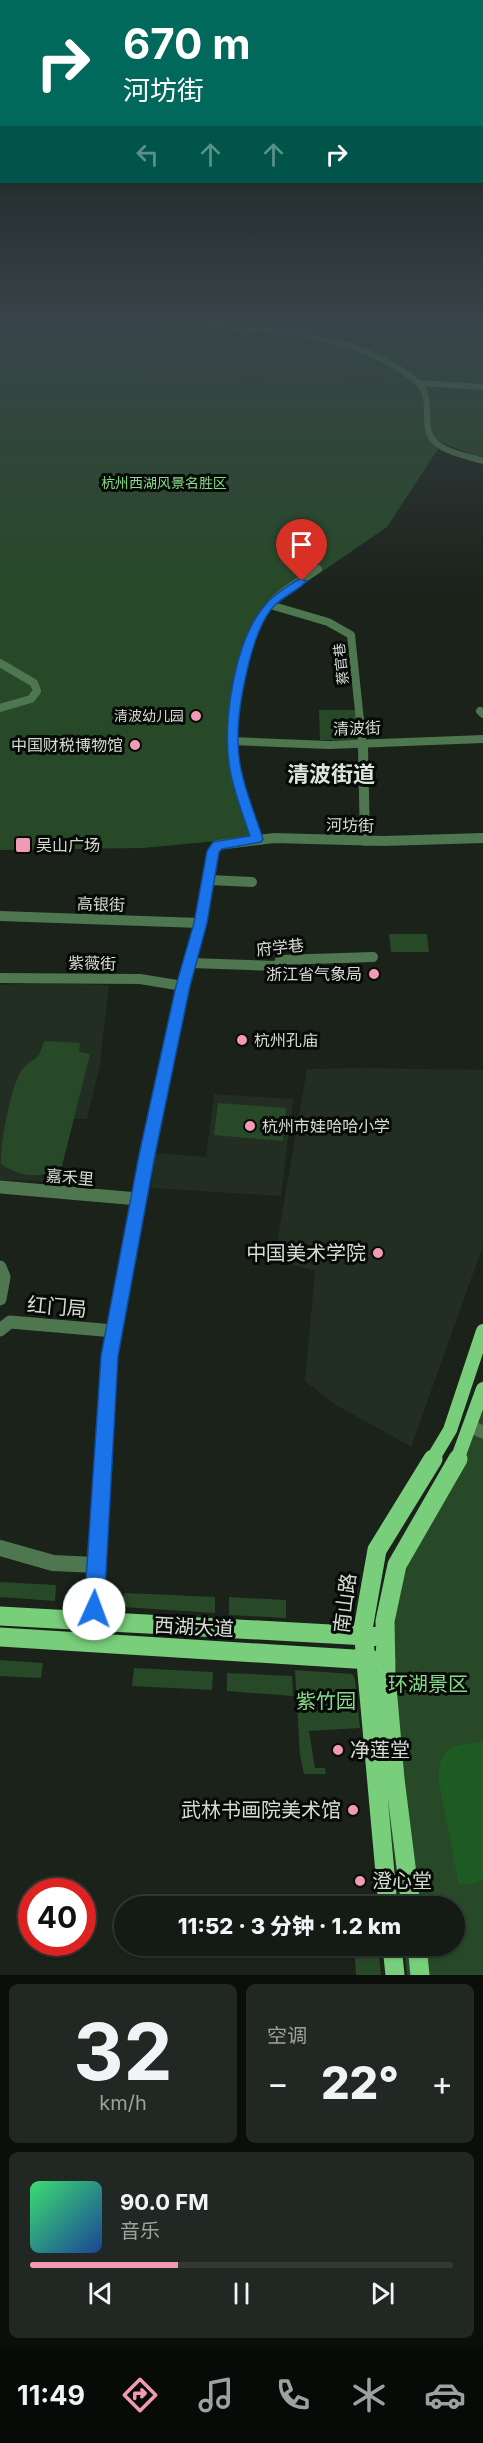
<!DOCTYPE html>
<html lang="zh">
<meta charset="utf-8">
<style>
:root{--surface:#141a14;--page:#212722;--text:#f1f3f6;--muted:#9da1a0;--line:#333834;--accent:#f09ab5}
body{margin:0;font-family:Inter,"Noto Sans SC",sans-serif;background:var(--page);color:var(--text);height:100vh;display:flex;flex-direction:column;font-size:22px;white-space:nowrap}
*{box-sizing:border-box;margin:0}
p{font-size:20px;color:var(--muted)}
.icon{flex:none;width:33px;height:33px;fill:none;stroke:currentColor;stroke-width:2;stroke-linecap:round;stroke-linejoin:round}
.map{position:relative;height:1975px;overflow:hidden}
.side{display:flex;flex-direction:column;gap:9px;padding:9px;background:#0b0e0b;flex:1}
.side>*{flex:none}
.guide{position:absolute;left:0px;top:0px;width:483px;height:183px;box-shadow:0 2px 4px #0004,0 0 0 2px var(--line);background:#00695c;color:#fff;overflow:hidden}
.speed{position:absolute;left:18px;top:1878px;display:flex;gap:12px;font-size:30px;font-weight:700;text-align:center}
.speed>*{display:grid;place-content:center;width:78px;height:78px;border-radius:50%;background:var(--surface);box-shadow:0 2px 4px #0004,0 0 0 2px var(--line);line-height:1}
.speed .limit{border:9px solid #d22;background:#fff;color:#111}
.pin{position:absolute;display:grid;place-items:center;width:51px;height:51px;color:#fff;margin:-62px -26px;border-radius:50% 50% 50% 0;rotate:-45deg;box-shadow:0 0 6px #0007}
.pin .icon{rotate:45deg}
.me{position:absolute;width:66px;margin:-33px;rotate:2deg;stroke-linejoin:round;filter:drop-shadow(0 0 4px #0008)}
.turn{display:flex;align-items:center;gap:21px;height:126px;padding:0 24px;font-size:27px}
.turn .icon{width:78px;height:78px;stroke-width:2.5}
.turn b{display:block;font-size:42px;line-height:51px}
.lanes{display:flex;align-items:center;height:57px;padding:0 24px;background:#0003;justify-content:center;gap:30px;direction:ltr}
.lanes .off{opacity:.35}
.big{font-size:45px;font-weight:800;line-height:1.1}
.side .tile{flex:1;display:flex;flex-direction:column;justify-content:center;gap:9px;min-width:0;padding:0 21px;border-radius:9px;background:var(--page)}
.side .dial{align-items:center;gap:0}
.dial b{font-size:78px;line-height:1}
.song{display:flex;align-items:center;gap:18px}
.cover{width:72px;height:72px;border-radius:9px;background:linear-gradient(135deg,hsl(140 70% 55%),hsl(220 70% 35%))}
.played{height:6px;border-radius:3px;background:linear-gradient(90deg,var(--accent) 35%,var(--line) 35%)}
.keys{display:flex;justify-content:space-around;direction:ltr}
.heat{display:flex;justify-content:space-between;align-items:center;font-size:33px;direction:ltr}
.side .tiles{flex:1;display:grid;gap:9px;grid-template-columns:1fr 1fr}
.tile:last-child{grid-column:span 2}
.trip{position:absolute;left:114px;top:1896px;width:351px;height:60px;border-radius:30px;background:var(--surface);box-shadow:0 2px 4px #0004,0 0 0 2px var(--line);font-weight:800;line-height:60px;text-align:center}
.menu{display:flex;height:96px;justify-content:space-around;align-items:center;background:#080a08;color:var(--muted)}
.menu .icon{width:42px;height:42px}
.menu .current{color:var(--accent)}
.menu b{font-size:27px;color:var(--text)}
.map>svg:first-child{display:block}
</style>
<div class="map">
<svg width="483" height="1975" viewBox="0 0 483 1975">
<rect width="100%" height="100%" fill="#1a221a"/>
<path fill="#222e22" d="M 36,983 L 109,985 L 100,1064 L 87,1119 L 74,1119 L 57,1182 L 0,1180 L 0,985 Z
M 367,1068 L 483,1070 L 483,1246 L 411,1447 L 336,1405 L 305,1381 L 315,1271 L 274,1260 L 307,1069 Z
M 214,1094 L 293,1099 L 281,1196 L 151,1188 L 155,1153 L 206,1157 Z"/>
<path fill="#274928" d="M 0,320 L 483,320 L 483,458 L 442,443 L 387,527 L 266,610 L 246,649 L 232,758 L 256,833 L 248,838 L 143,848 L 0,850 Z
M 319,710 L 357,710 L 360,740 L 320,740 Z
M 389,934 L 427,934 L 429,952 L 391,952 Z
M 44,1041 L 80,1043 L 79,1052 L 90,1054 L 62,1166 C 40,1180 21,1177 1,1164 C 0,1144 10,1091 20,1073 C 29,1057 38,1066 44,1041 Z
M 218,1103 L 286,1108 L 283,1141 L 214,1135 Z
M 483,1378 L 483,1975 L 407,1975 L 404,1946 L 454,1946 L 454,1906 L 400,1906 L 373,1689 L 380,1629 L 470,1421 Z
M 0,1582 L 56,1585 L 55,1601 L 0,1597 Z
M 124,1593 L 215,1597 L 215,1613 L 123,1607 Z
M 229,1597 L 286,1600 L 286,1618 L 229,1615 Z
M 0,1660 L 43,1663 L 41,1678 L 0,1676 Z
M 134,1668 L 213,1672 L 212,1690 L 132,1686 Z
M 295,1670 L 352,1674 L 355,1679 L 360,1728 L 309,1731 L 315,1768 L 325,1768 L 326,1774 L 304,1774 L 300,1755 Z
M 227,1673 L 292,1676 L 293,1696 L 227,1691 Z
M 354,1946 L 378,1946 L 381,1975 L 356,1975 Z"/>
<path fill="#1d5b23" d="M 483,1742 L 483,1879 L 473,1884 L 459,1885 L 438,1777 C 442,1744 452,1745 483,1742 Z"/>
<g fill="none" stroke-linecap="round" stroke-linejoin="round">
<path stroke="#363e36" stroke-width="6" stroke-dasharray="6 3" stroke-linecap="butt" d="M 0,361 L 48,357 L 459,391"/>
<path stroke="#4e764f" stroke-width="6" d="M 172,320 C 254,333 348,325 416,381 C 437,397 418,428 436,443 C 448,453 468,456 483,461
M 419,383 L 483,387"/>
<path stroke="#4e764f" stroke-width="8" d="M 270,605 L 328,622 L 351,635 L 363,749
M 0,663 L 34,683 L 37,691 L 31,699 L 0,708
M 480,711 L 483,714
M 232,741 L 329,745 L 483,739
M 232,749 C 230,705 240,641 269,606 C 282,590 302,580 318,569"/>
<path stroke="#4e764f" stroke-width="10" d="M 232,748 L 237,778 L 257,839
M 363,748 L 365,841
M 209,880 L 252,882
M 0,916 L 200,923
M 191,963 L 278,966 L 280,960 L 373,957
M 0,978 L 140,979 L 183,986
M 167,1060 L 200,923 L 213,851 L 218,845 L 274,838 L 384,841 L 483,838"/>
<path stroke="#4e764f" stroke-width="13" d="M 0,1187 L 138,1199
M 0,1267 L 4,1277 L 0,1299
M 0,1330 L 10,1322 L 114,1331
M 471,1427 L 483,1432
M 104,1460 L 110,1356 L 138,1199 L 168,1058"/>
<path stroke="#4e764f" stroke-width="16" d="M 0,1548 L 53,1563 L 96,1565
M 93,1644 L 104,1459"/>
<path stroke="#78ce7b" stroke-width="14" d="M 432,1460 L 450,1430 L 483,1331
M 457,1460 L 483,1389"/>
<path stroke="#78ce7b" stroke-width="19" d="M 0,1616 L 385,1637
M 0,1637 L 386,1661
M 388,1906 L 363,1629 L 377,1550 L 433,1459
M 411,1906 L 395,1779 L 386,1675 L 385,1621 L 397,1565 L 458,1459
M 392,1946 L 395,1975
M 417,1946 L 420,1975"/>
</g>
<linearGradient id="sky" x2="0" y2="1"><stop stop-color="#0e130e"/><stop offset="0.54" stop-color="#384449"/><stop offset="1" stop-color="#384449" stop-opacity="0"/></linearGradient>
<rect width="483" height="596" fill="url(#sky)"/>
<path fill="#1a73e8" stroke="#114b97" stroke-width="1.5" d="M 299,579 L 307,581 C 297,591 284,596 274,606 C 251,630 237,709 238,742 C 238,775 253,808 263,839 L 261,842 L 222,849 L 219,852 L 207,923 L 190,986 L 155,1155 L 118,1356 L 104,1609 L 101,1616 L 94,1619 L 87,1616 L 84,1609 L 101,1356 L 139,1155 L 176,986 L 194,923 L 207,851 L 213,842 L 250,836 C 243,815 234,792 230,770 C 222,724 234,640 266,604 C 274,594 288,586 299,579 Z"/>
<g fill="#f09ab5" stroke="#070a07" stroke-width="2">
<circle cx="196" cy="716" r="6"/>
<circle cx="135" cy="745" r="6"/>
<rect x="15" y="837" width="16" height="16" rx="3"/>
<circle cx="374" cy="974" r="6"/>
<circle cx="242" cy="1040" r="6"/>
<circle cx="250" cy="1126" r="6"/>
<circle cx="378" cy="1253" r="6"/>
<circle cx="338" cy="1750" r="6"/>
<circle cx="353" cy="1810" r="6"/>
<circle cx="360" cy="1881" r="6"/>
</g>
<g text-anchor="middle" stroke-width="6" stroke-linejoin="round" paint-order="stroke">
<g font-size="14" fill="#87da89" stroke="#070a07">
<text x="164" y="488">杭州西湖风景名胜区</text>
</g>
<g font-size="14" fill="#d6dbd5" stroke="#070a07">
<text transform="translate(341 664) rotate(-96)" y="5">蔡官巷</text>
</g>
<g font-size="14" fill="#d6dbd5" stroke="#070a07" text-anchor="end">
<text x="184" y="721">清波幼儿园</text>
</g>
<g font-size="16" fill="#d6dbd5" stroke="#070a07">
<text transform="translate(357 728) rotate(-2)" y="6">清波街</text>
<text transform="translate(350 825) rotate(1)" y="6">河坊街</text>
<text transform="translate(101 904) rotate(2)" y="6">高银街</text>
<text transform="translate(280 947) rotate(-6)" y="6">府学巷</text>
<text transform="translate(92 963) rotate(1)" y="6">紫薇街</text>
<text transform="translate(70 1177) rotate(5)" y="6">嘉禾里</text>
</g>
<g font-size="16" fill="#d6dbd5" stroke="#070a07" text-anchor="start">
<text x="123" y="751" text-anchor="end">中国财税博物馆</text>
<text x="36" y="851">吴山广场</text>
<text x="362" y="980" text-anchor="end">浙江省气象局</text>
<text x="254" y="1046">杭州孔庙</text>
<text x="262" y="1132">杭州市娃哈哈小学</text>
</g>
<g font-size="20" fill="#d6dbd5" stroke="#070a07" text-anchor="end">
<text x="366" y="1260">中国美术学院</text>
<text x="350" y="1757" text-anchor="start">净莲堂</text>
<text x="341" y="1817">武林书画院美术馆</text>
<text x="372" y="1888" text-anchor="start">澄心堂</text>
</g>
<g font-size="20" fill="#d6dbd5" stroke="#070a07">
<text transform="translate(57 1307) rotate(5)" y="7">红门局</text>
<text transform="translate(345 1603) rotate(-83)" y="7">南山路</text>
<text transform="translate(194 1627) rotate(3)" y="7">西湖大道</text>
</g>
<g font-size="20" fill="#87da89" stroke="#070a07">
<text x="428" y="1691">环湖景区</text>
<text x="326" y="1708">紫竹园</text>
</g>
<g font-size="22" font-weight="bold" fill="#dbe6db" stroke="#070a07">
<text x="331" y="782">清波街道</text>
</g>
</g>
</svg>
<div class="speed"><div class="limit">40</div></div>
<div class="pin" style="left:302px;top:581px;background:#d93025"><svg class="icon" aria-label="arrive" viewBox="0 0 24 24"><path d="M6 21V4h12l-3 4 3 4H6"/></svg></div>
<svg class="me" style="left:94px;top:1609px" viewBox="-20 -20 40 40"><circle r="19" fill="#fff"/><path d="M0-13L10 11 0 6-10 11z" fill="#1a73e8"/></svg>
<div class="trip">11:52 · 3 分钟 · 1.2 km</div>
<div class="guide">
<div class="turn"><svg class="icon" aria-label="right" viewBox="0 0 24 24"><path d="M7 20v-9h11M14 6l5 5-5 5"/></svg><div><b>670 m</b>河坊街</div></div>
<div class="lanes"><svg class="icon off" aria-label="left" viewBox="0 0 24 24"><path d="M17 20v-9H6M10 6l-5 5 5 5"/></svg><svg class="icon off" aria-label="ahead" viewBox="0 0 24 24"><path d="M12 20V5M6 11l6-6 6 6"/></svg><svg class="icon off" aria-label="ahead" viewBox="0 0 24 24"><path d="M12 20V5M6 11l6-6 6 6"/></svg><svg class="icon" aria-label="right" viewBox="0 0 24 24"><path d="M7 20v-9h11M14 6l5 5-5 5"/></svg></div>
</div>
</div>
<section class="side">
<div class="tiles">
<div class="tile dial"><b>32</b><p>km/h</p></div>
<div class="tile"><p>空调</p>
<div class="heat"><a>−</a><b class="big">22°</b><a>+</a></div>
</div>
<div class="tile">
<div class="song"><i class="cover"></i><div><b>90.0 FM</b><p>音乐</p></div></div>
<div class="played"></div>
<div class="keys"><svg class="icon" aria-label="previous" viewBox="0 0 24 24"><path d="M18 5L8 12l10 7zM5 5v14"/></svg><svg class="icon" aria-label="pause" viewBox="0 0 24 24"><path d="M8 5v14M16 5v14"/></svg><svg class="icon" aria-label="next" viewBox="0 0 24 24"><path d="M6 5l10 7-10 7zM19 5v14"/></svg></div>
</div>
</div>
</section>
<nav class="menu">
<b>11:49</b>
<svg class="icon current" aria-label="directions" viewBox="0 0 24 24"><path d="M12 3l9 9-9 9-9-9zM9 14v-3h6M13 9l2 2-2 2"/></svg>
<svg class="icon" aria-label="music" viewBox="0 0 24 24"><path d="M9 18V5l10-2v13"/><circle cx="6" cy="18" r="3"/><circle cx="16" cy="16" r="3"/></svg>
<svg class="icon" aria-label="phone" viewBox="0 0 24 24"><path d="M5 4h4l2 5-3 2q2 4 5 5l2-3 5 2v4C11 20 4 13 5 4z"/></svg>
<svg class="icon" aria-label="climate" viewBox="0 0 24 24"><path d="M12 3v18M4 7l16 10M4 17L20 7"/></svg>
<svg class="icon" aria-label="car" viewBox="0 0 24 24"><path d="M5 17H2v-5l4-1 3-4h7l3 4 3 1v5h-3M9 17h6M6 11h13"/><circle cx="7" cy="17" r="2"/><circle cx="17" cy="17" r="2"/></svg>
</nav>
